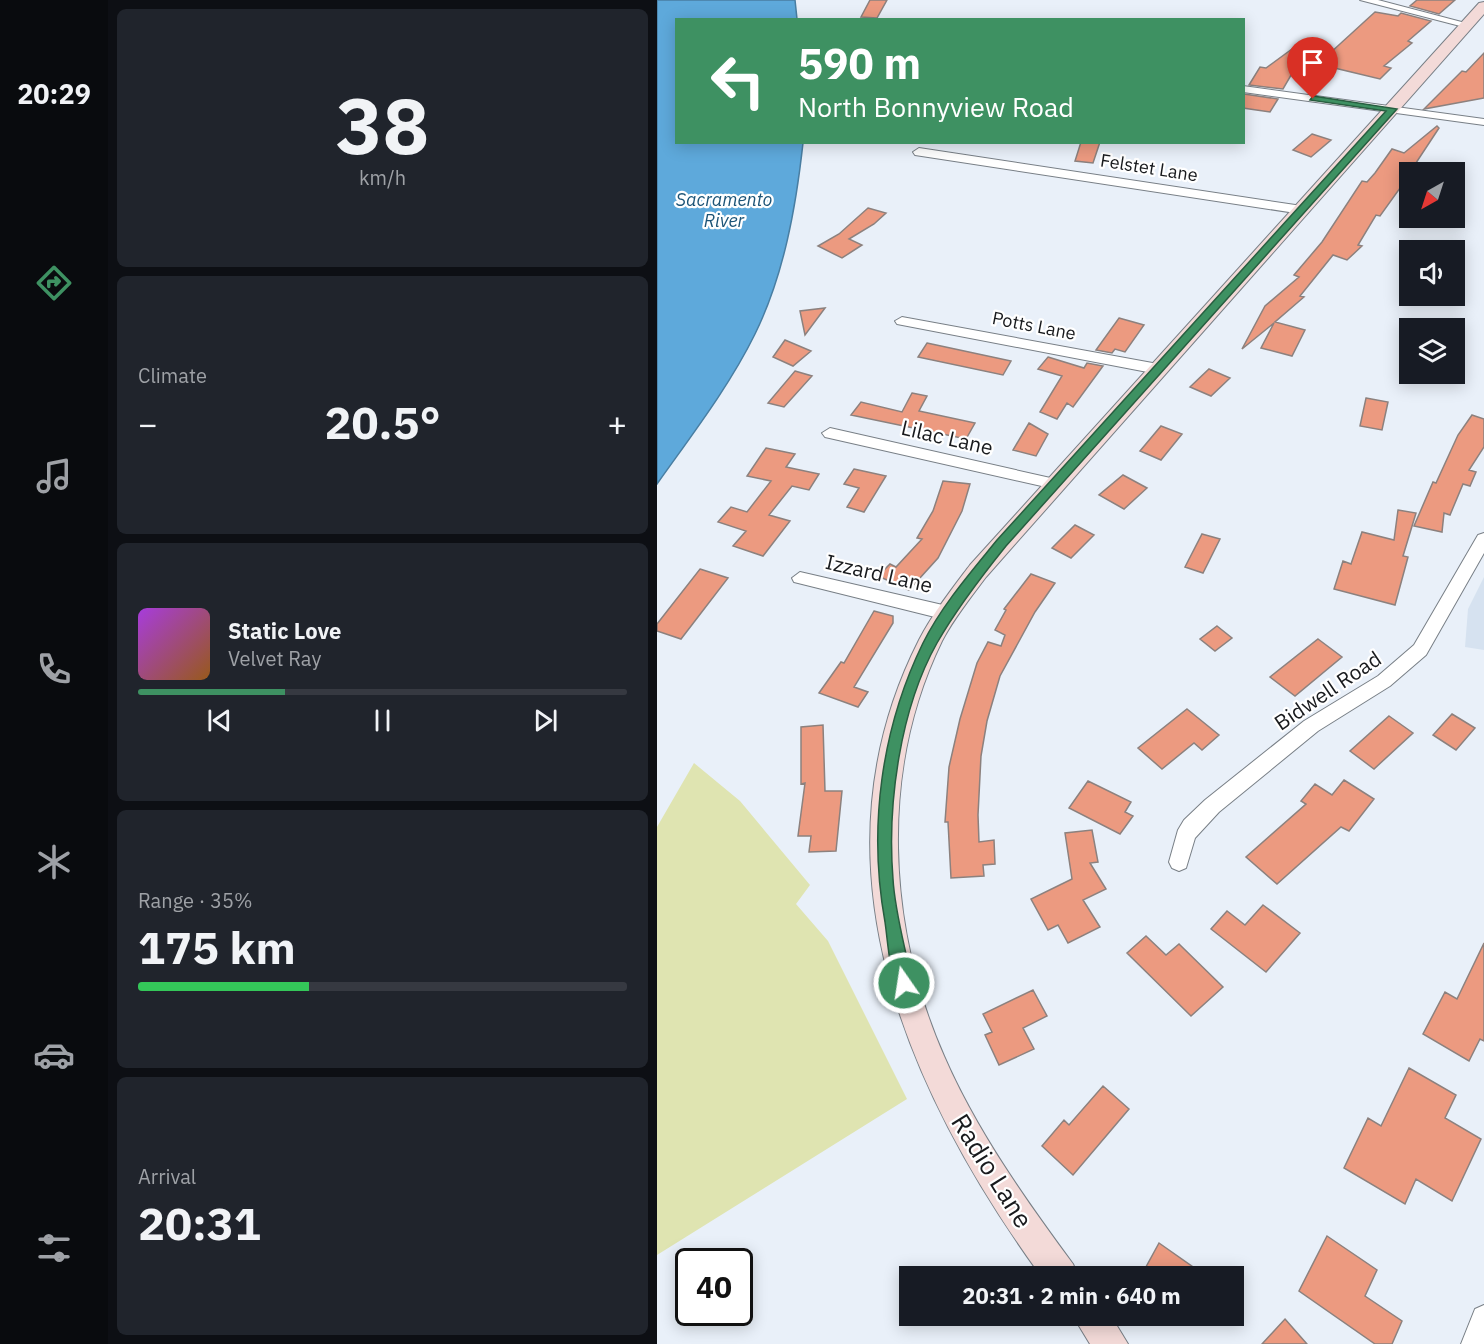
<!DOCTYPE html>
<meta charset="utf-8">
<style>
:root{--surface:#171b24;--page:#20242c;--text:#f1f3f6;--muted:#9ea1a6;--line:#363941;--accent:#3e9162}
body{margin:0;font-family:"IBM Plex Sans",sans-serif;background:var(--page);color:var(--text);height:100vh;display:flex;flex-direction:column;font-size:22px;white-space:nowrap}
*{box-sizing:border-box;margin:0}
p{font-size:20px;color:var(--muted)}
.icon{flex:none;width:33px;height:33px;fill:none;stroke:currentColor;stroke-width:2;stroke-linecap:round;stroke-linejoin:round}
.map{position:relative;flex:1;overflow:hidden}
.side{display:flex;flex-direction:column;gap:9px;padding:9px;background:#0d0f14;width:549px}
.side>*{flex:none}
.guide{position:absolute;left:18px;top:18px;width:570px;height:126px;border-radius:0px;box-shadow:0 3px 15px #0003;background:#3e9162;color:#fff;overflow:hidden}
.needle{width:39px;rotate:219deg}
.tools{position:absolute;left:742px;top:162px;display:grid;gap:12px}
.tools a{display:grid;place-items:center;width:66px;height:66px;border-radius:0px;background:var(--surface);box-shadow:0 3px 15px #0003;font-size:30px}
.speed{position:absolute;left:18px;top:1248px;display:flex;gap:12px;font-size:30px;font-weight:700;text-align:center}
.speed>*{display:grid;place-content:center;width:78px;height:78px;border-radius:50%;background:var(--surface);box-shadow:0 3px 15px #0003;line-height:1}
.speed .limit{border:3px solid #111;border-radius:9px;background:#fff;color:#111}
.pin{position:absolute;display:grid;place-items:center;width:51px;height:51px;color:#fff;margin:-62px -26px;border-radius:50% 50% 50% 0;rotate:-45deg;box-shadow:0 0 6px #0007}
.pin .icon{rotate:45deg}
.me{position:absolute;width:66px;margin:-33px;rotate:347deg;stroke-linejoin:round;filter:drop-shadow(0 0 4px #0008)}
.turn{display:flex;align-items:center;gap:21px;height:126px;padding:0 24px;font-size:27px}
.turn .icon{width:78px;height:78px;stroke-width:2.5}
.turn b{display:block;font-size:42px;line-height:51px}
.big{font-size:45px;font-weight:800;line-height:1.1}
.side .tile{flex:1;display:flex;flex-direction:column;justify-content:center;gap:9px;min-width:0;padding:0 21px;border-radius:9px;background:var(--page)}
.side .dial{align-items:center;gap:0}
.dial b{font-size:78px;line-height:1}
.song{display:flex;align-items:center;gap:18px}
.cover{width:72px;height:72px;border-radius:9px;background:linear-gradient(135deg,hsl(280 70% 55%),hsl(30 70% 35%))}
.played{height:6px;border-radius:3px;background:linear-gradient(90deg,var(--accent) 30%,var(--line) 30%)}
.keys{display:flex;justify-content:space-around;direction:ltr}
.heat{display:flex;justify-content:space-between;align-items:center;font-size:33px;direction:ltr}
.charge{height:9px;border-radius:4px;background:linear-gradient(90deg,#34c759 35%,var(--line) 0)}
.trip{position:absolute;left:242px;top:1266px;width:345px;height:60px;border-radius:0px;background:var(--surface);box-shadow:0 3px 15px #0003;font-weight:800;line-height:60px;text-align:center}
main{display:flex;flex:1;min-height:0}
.dock{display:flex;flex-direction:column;width:108px;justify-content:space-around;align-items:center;background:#090b0e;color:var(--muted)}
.dock .icon{width:42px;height:42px}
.dock .on{color:var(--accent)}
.dock b{font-size:27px;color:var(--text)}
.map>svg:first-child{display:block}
</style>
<main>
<nav class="dock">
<b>20:29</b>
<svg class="icon on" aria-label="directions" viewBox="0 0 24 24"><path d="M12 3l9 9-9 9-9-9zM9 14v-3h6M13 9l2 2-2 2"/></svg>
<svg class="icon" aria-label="music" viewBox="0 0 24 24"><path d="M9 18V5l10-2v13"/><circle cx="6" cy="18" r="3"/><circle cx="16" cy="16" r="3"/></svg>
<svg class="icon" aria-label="phone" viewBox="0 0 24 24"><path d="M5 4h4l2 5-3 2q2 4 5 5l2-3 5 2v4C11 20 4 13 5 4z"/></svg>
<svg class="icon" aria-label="climate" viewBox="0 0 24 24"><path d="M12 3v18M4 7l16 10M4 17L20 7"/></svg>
<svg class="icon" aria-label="car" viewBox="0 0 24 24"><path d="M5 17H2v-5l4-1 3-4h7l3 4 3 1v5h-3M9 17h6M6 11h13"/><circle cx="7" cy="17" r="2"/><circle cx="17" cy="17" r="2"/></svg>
<svg class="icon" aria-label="filters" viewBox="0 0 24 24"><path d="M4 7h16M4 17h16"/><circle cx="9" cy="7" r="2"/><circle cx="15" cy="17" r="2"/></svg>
</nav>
<section class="side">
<div class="tile dial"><b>38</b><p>km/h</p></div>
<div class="tile"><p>Climate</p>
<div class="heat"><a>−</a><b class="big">20.5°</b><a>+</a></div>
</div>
<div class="tile">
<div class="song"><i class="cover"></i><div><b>Static Love</b><p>Velvet Ray</p></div></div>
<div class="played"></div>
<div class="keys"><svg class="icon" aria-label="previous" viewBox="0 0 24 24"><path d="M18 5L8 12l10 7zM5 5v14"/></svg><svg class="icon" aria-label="pause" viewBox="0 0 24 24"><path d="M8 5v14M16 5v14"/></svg><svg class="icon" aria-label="next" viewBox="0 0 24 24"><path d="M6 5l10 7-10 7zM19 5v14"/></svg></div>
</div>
<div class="tile"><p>Range · 35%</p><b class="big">175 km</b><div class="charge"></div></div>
<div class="tile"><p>Arrival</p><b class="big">20:31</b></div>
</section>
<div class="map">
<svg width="827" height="1344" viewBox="0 0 827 1344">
<rect width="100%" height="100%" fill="#e9f0f9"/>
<path fill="#d6e2f0" d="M 827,577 L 827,650 L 808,647 L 811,609 Z"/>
<path fill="#dfe4b1" d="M 37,763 L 83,801 L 153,885 L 139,904 L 171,941 L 250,1099 L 0,1255 L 0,827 Z"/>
<path fill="#5ea9db" stroke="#497ea2" stroke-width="1.5" d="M 0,0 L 138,0 L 140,19 L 20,20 L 20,142 L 146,143 C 139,207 127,275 98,334 C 72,387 34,436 0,484 Z"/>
<path fill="#ec9a80" stroke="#8c817e" stroke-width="1.5" d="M 213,0 L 230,0 L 220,18 L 204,17 Z
M 760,0 L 798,0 L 782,14 L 753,6 Z
M 718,12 L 741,16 L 744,13 L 774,21 L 751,41 L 755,43 L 727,66 L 734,68 L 723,79 L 661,64 Z
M 635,49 L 656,55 L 637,70 L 626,89 L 592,85 L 603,67 L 609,68 Z
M 827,53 L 827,98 L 767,109 L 805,71 L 809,72 Z
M 586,95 L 587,94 L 621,99 L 613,112 L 586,108 Z
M 780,126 L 782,128 L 753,172 L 753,180 L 747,189 L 743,188 L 723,216 L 719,215 L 701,245 L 705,246 L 690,260 L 676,255 L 643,296 L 647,297 L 618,322 L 648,330 L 635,356 L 604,348 L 617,323 L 585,349 L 608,306 L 642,277 L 637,275 L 665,242 L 705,181 L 710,182 L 718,173 L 735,149 L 747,153 Z
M 655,134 L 674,140 L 654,157 L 636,150 Z
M 424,142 L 443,142 L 436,163 L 418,161 Z
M 211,208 L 229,213 L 217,224 L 192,239 L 205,245 L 185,258 L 161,246 L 182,234 Z
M 168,308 L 148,335 L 143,311 Z
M 462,318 L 487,325 L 468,352 L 458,349 L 455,353 L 439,350 Z
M 128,340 L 154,351 L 136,366 L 116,357 Z
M 270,343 L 354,361 L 346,375 L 261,357 Z
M 391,357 L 427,368 L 430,363 L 446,366 L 416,407 L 410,403 L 400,419 L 383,412 L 405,376 L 381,369 Z
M 552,369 L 573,378 L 554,396 L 533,387 Z
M 138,371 L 155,376 L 127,407 L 111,403 Z
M 255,393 L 270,396 L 262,411 L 318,423 L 309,439 L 194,415 L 204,402 L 245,412 Z
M 709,398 L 731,402 L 725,430 L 703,426 Z
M 815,415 L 827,419 L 827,447 L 812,470 L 819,472 L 813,486 L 806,484 L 793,515 L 787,513 L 785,532 L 757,526 L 776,482 L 779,483 L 801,435 Z
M 372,423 L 391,434 L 379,456 L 356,450 Z
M 504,426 L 525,434 L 504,460 L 483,451 Z
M 109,448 L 138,454 L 129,467 L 162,474 L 152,490 L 135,486 L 112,515 L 133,521 L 106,556 L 76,546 L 89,531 L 61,522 L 74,507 L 90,512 L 114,481 L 90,476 Z
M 197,469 L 229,476 L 207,512 L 190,507 L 202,488 L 187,484 Z
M 466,475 L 490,488 L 467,509 L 442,495 Z
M 286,481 L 313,484 L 305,511 L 281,558 L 252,590 L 221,576 L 233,564 L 239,567 L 265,539 L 260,538 L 276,511 Z
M 741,510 L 759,513 L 746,556 L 751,557 L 738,605 L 677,589 L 686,561 L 694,564 L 705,532 L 737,540 Z
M 418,525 L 437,535 L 414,558 L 395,548 Z
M 545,534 L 563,539 L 546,573 L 528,567 Z
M 43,569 L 71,578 L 24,639 L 0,631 L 0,624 Z
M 374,574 L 398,583 L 378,612 L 343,676 L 330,721 L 324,756 L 321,815 L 322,842 L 337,840 L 338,864 L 326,865 L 327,876 L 294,878 L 291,822 L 288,822 L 292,767 L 303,719 L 320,663 L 331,642 L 344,646 L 348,635 L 338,630 L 349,610 L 347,609 Z
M 217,611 L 236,616 L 236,623 L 197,687 L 211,692 L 201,707 L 162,693 L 184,662 L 187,663 Z
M 560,626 L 575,638 L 558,651 L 543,639 Z
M 661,639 L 685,657 L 638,696 L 613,677 Z
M 530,709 L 562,735 L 545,750 L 537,743 L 505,769 L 481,748 Z
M 795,714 L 818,728 L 799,750 L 776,735 Z
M 732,716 L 756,733 L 717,769 L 693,751 Z
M 166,725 L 168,791 L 185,791 L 179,851 L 152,852 L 154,836 L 141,836 L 148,783 L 144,784 L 144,727 Z
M 687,780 L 717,799 L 692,831 L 684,827 L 620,884 L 589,857 L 649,804 L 644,801 L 658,784 L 675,795 Z
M 431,781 L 474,802 L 468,812 L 476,816 L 463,834 L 412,808 Z
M 435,830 L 441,862 L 433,863 L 449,889 L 426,900 L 443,927 L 411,943 L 401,925 L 391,930 L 374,899 L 415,879 L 408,833 Z
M 606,905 L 643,933 L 609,972 L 554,929 L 570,911 L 588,925 Z
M 489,936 L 509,955 L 522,944 L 566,987 L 534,1016 L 470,953 Z
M 827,943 L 827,1041 L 823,1039 L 812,1061 L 766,1034 L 788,992 L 800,999 Z
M 376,990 L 390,1016 L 366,1028 L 377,1049 L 342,1065 L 328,1035 L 335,1032 L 326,1014 Z
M 752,1068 L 799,1095 L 788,1118 L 824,1139 L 795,1201 L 759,1179 L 748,1204 L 687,1168 L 711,1118 L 724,1126 Z
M 446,1086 L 472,1109 L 416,1175 L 385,1146 L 407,1120 L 412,1125 Z
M 670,1236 L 720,1270 L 708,1296 L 745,1321 L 735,1344 L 718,1344 L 642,1291 Z
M 502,1243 L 549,1276 L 484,1276 Z
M 628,1319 L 650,1344 L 605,1344 Z"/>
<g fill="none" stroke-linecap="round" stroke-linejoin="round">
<defs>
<path id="street" d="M 703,0 L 721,0 L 816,25 L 811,28 Z
M 586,86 L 827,119 L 827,125 L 586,92 Z
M 262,148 L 645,206 L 651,210 L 645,214 L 258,155 L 256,152 Z
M 245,317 L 501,364 L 508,369 L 501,374 L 240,324 L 238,321 Z
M 173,428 L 398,479 L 406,484 L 398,489 L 168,437 L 165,433 Z
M 827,533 L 827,553 L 769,655 L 733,686 L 661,731 L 562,812 L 538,838 L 529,868 L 522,871 L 515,868 L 512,862 L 521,830 L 527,820 L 548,800 L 647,721 L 721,676 L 757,645 L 821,535 Z
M 143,572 L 290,606 L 296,608 L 299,613 L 296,618 L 290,620 L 137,582 L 135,578 Z
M 827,1305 L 827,1344 L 804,1344 L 818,1309 Z"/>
<path id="secondary" d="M 827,2 L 827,14 L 329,577 C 314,597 297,618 285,641 C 222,770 230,926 287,1056 C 319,1130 368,1199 416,1264 L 421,1276 L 384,1276 C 250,1091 149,863 262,640 C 276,613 295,589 313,565 L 822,3 Z
M 416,1316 L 454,1316 L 471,1344 L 433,1344 Z"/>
</defs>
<use href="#street" stroke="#787f86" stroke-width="2"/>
<use href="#secondary" stroke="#787f86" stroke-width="2"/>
<use href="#street" fill="#fff" fill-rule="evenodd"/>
<use href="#secondary" fill="#f3dad8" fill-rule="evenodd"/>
</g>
<path fill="#3e9162" stroke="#285e40" stroke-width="1.5" d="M 656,96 L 740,109 L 349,546 C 324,577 300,608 280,643 C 243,709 230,804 236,879 C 238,914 249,949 255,983 L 253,989 L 247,991 L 241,989 C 232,969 231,943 228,922 C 211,828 224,729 266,643 C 285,605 314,572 340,540 L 729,111 L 653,100 Z"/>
<g text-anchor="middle" stroke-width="4.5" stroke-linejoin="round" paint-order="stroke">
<g font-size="18" fill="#181a1d" stroke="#fff">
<text transform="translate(492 168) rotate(9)" y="6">Felstet Lane</text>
<text transform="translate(377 326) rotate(11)" y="6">Potts Lane</text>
</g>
<g font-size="18" font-style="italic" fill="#1c5477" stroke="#fff">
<text x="67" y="206">Sacramento<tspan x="67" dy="21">River</tspan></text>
</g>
<g font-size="21" fill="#181a1d" stroke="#fff">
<text transform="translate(290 438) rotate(13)" y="7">Lilac Lane</text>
<text transform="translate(222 574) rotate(13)" y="7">Izzard Lane</text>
<text transform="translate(671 691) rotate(-34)" y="7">Bidwell Road</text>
</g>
<g font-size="26" fill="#181a1d" stroke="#fff">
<text transform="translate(335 1171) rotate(58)" y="9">Radio Lane</text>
</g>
</g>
</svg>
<div class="tools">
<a><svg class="needle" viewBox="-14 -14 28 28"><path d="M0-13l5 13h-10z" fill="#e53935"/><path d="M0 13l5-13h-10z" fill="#9ea1a6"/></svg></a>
<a><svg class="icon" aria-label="sound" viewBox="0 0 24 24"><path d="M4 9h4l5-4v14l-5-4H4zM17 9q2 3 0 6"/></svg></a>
<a><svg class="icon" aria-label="layers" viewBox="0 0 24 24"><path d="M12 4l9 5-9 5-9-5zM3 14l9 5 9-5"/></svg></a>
</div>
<div class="speed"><div class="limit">40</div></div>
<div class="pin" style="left:656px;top:99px;background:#d93025"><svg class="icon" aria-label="arrive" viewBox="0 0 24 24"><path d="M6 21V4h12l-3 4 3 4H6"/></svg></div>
<svg class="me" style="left:247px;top:983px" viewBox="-20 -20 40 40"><circle r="17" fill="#3e9162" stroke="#fff" stroke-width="3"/><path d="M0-11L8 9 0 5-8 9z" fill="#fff"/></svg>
<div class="trip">20:31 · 2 min · 640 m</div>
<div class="guide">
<div class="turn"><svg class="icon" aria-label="left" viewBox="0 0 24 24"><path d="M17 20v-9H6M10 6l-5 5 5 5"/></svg><div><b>590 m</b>North Bonnyview Road</div></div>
</div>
</div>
</main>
